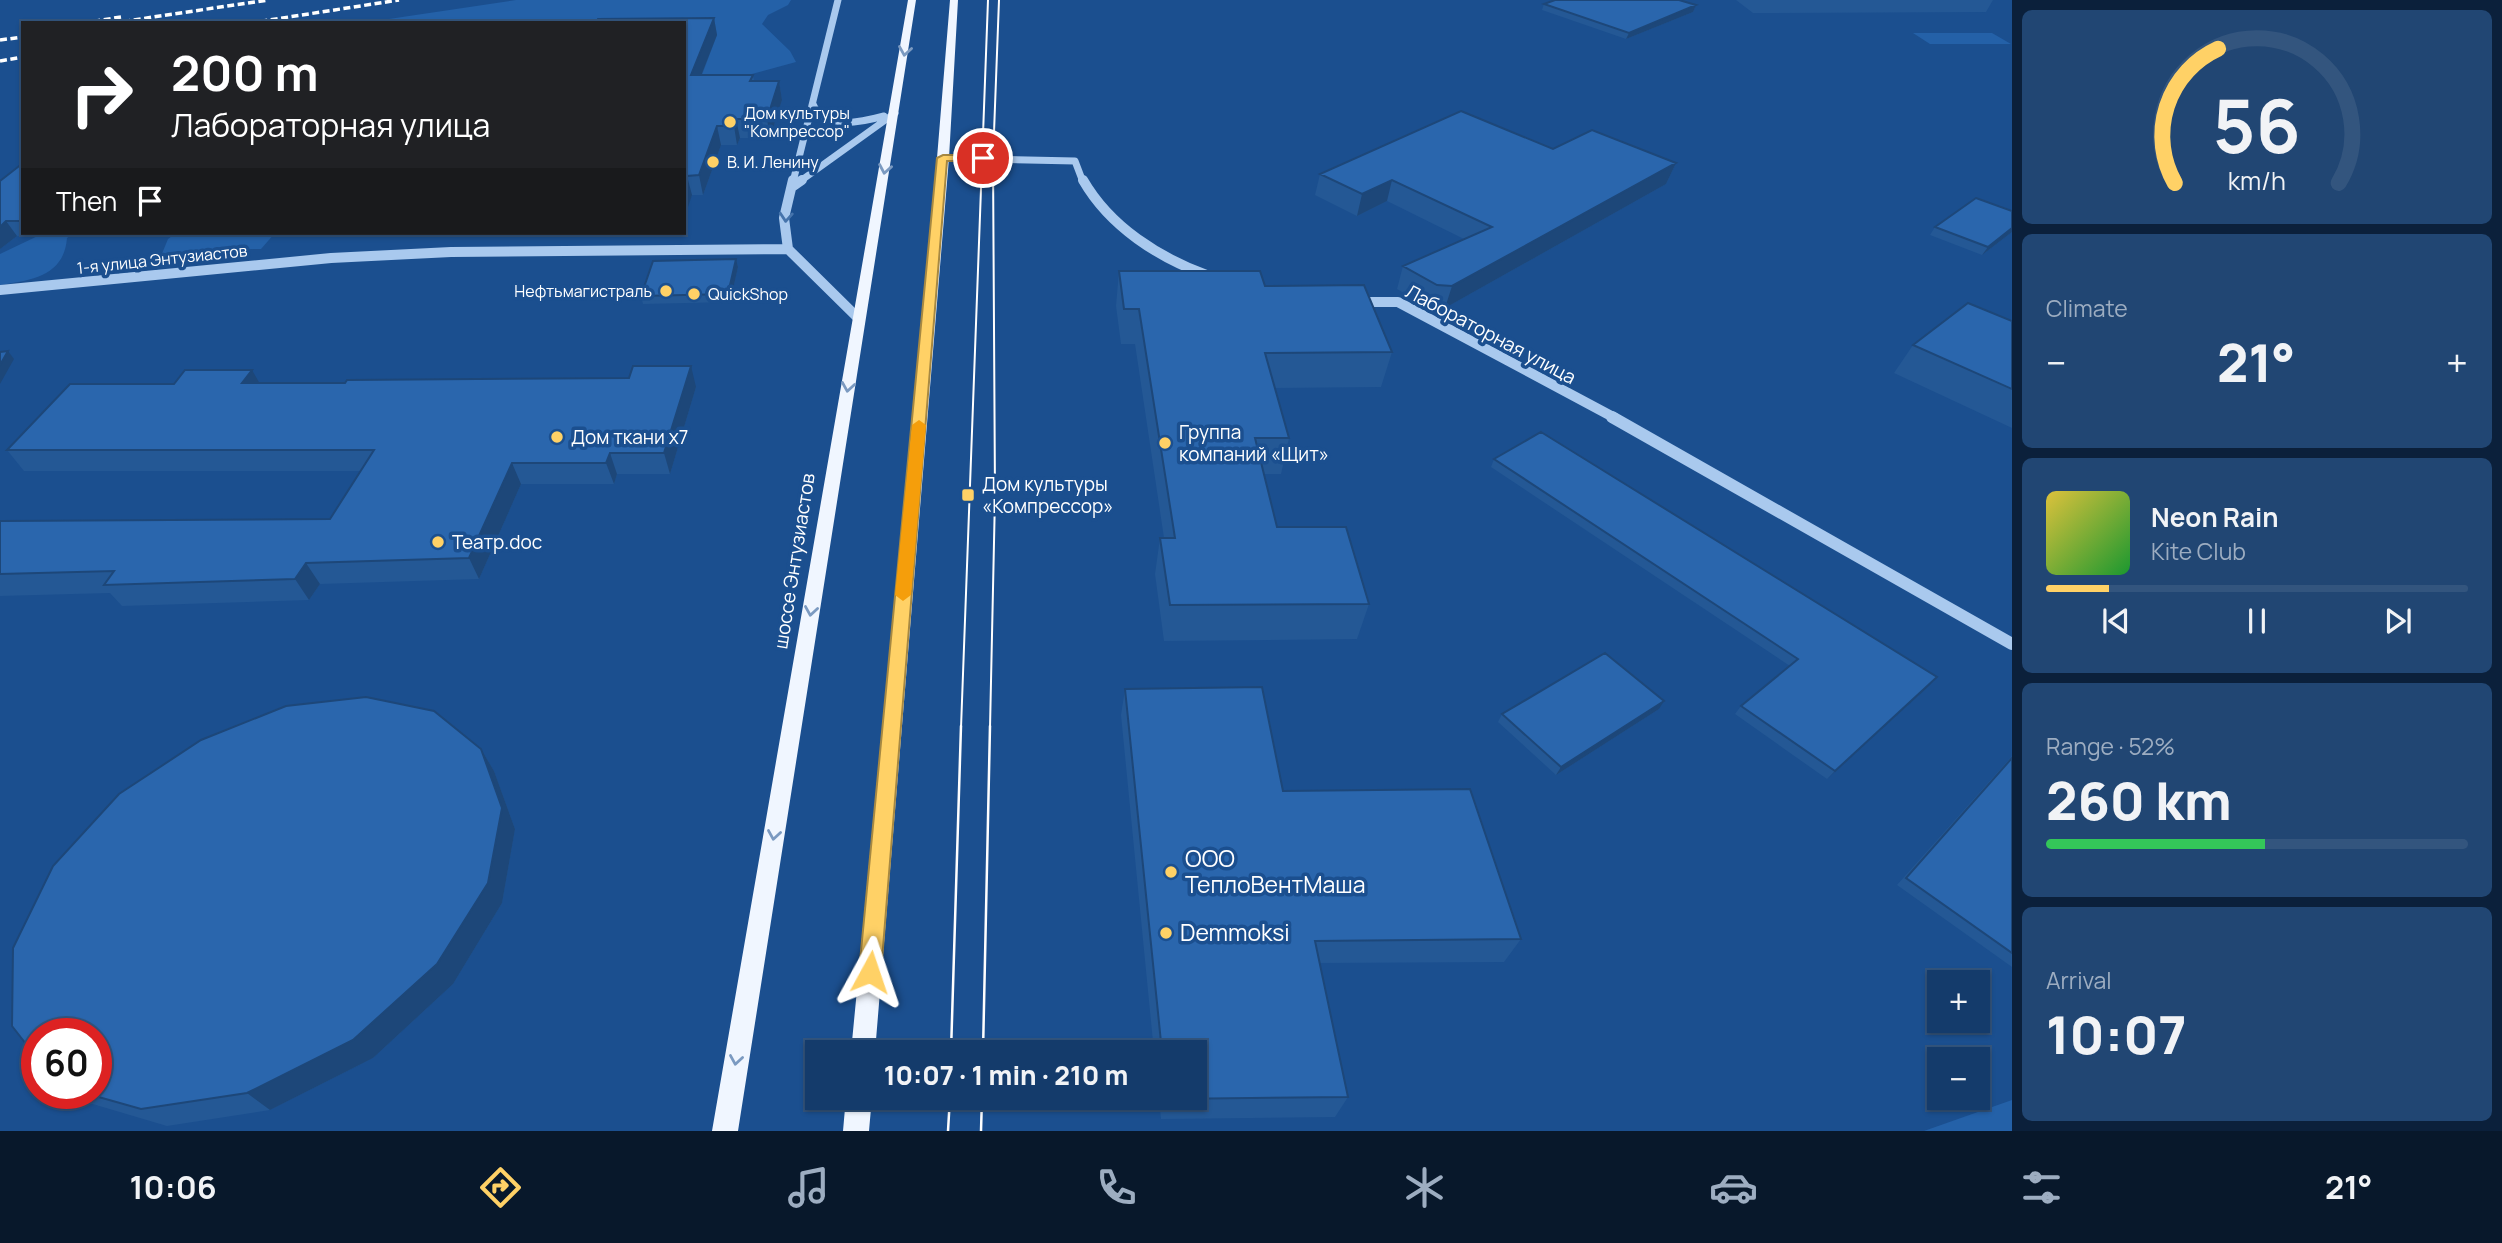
<!DOCTYPE html>
<meta charset="utf-8">
<style>
:root{--surface:#143b6b;--page:#214673;--text:#f1f3f6;--muted:#9dadc1;--line:#33557e;--accent:#ffd166}
body{margin:0;font-family:Manrope,sans-serif;background:var(--page);color:var(--text);height:100vh;display:flex;flex-direction:column;font-size:26px;white-space:nowrap}
*{box-sizing:border-box;margin:0}
p{font-size:23px;color:var(--muted)}
.icon{flex:none;width:38px;height:38px;fill:none;stroke:currentColor;stroke-width:2;stroke-linecap:round;stroke-linejoin:round}
.map{position:relative;flex:1;overflow:hidden}
.details{display:flex;flex-direction:column;gap:10px;padding:10px;background:#0b203b;width:490px}
.details>*{flex:none}
.hud{position:absolute;left:21px;top:21px;width:665px;height:214px;border-radius:0px;box-shadow:0 2px 5px #0004,0 0 0 2px var(--line);background:#202124;color:#fff;overflow:hidden}
.buttons{position:absolute;left:1927px;top:970px;display:grid;gap:14px}
.buttons a{display:grid;place-items:center;width:63px;height:63px;border-radius:0px;background:var(--surface);box-shadow:0 2px 5px #0004,0 0 0 2px var(--line);font-size:35px}
.speed{position:absolute;left:21px;top:1018px;display:flex;gap:14px;font-size:35px;font-weight:700;text-align:center}
.speed>*{display:grid;place-content:center;width:91px;height:91px;border-radius:50%;background:var(--surface);box-shadow:0 2px 5px #0004,0 0 0 2px var(--line);line-height:1}
.speed .limit{border:10px solid #d22;background:#fff;color:#111}
.pin{position:absolute;display:grid;place-items:center;width:60px;height:60px;color:#fff;margin:-30px;border:4px solid #fff;border-radius:50%;box-shadow:0 2px 7px #0007}
.me{position:absolute;width:77px;margin:-38px;rotate:5deg;stroke-linejoin:round;filter:drop-shadow(0 0 5px #0008)}
.turn{display:flex;align-items:center;gap:24px;height:147px;padding:0 35px;font-size:32px}
.turn .icon{width:91px;height:91px;stroke-width:2.5}
.turn b{display:block;font-size:49px;line-height:60px}
.then{display:flex;align-items:center;height:66px;padding:0 35px;background:#0003;gap:14px;font-size:26px}
.big{font-size:52px;font-weight:800;line-height:1.1}
.details .card{flex:1;display:flex;flex-direction:column;justify-content:center;gap:10px;min-width:0;padding:0 24px;border-radius:10px;background:var(--page)}
.details .dial{align-items:center;gap:0}
.dial svg{height:182px;overflow:visible;fill:none;stroke:var(--line);stroke-width:7;stroke-linecap:round;text-anchor:middle}
.dial text{fill:var(--text);stroke:none}
.song{display:flex;align-items:center;gap:21px}
.cover{width:84px;height:84px;border-radius:10px;background:linear-gradient(135deg,hsl(50 70% 55%),hsl(130 70% 35%))}
.played{height:7px;border-radius:4px;background:linear-gradient(90deg,var(--accent) 15%,var(--line) 15%)}
.keys{display:flex;justify-content:space-around;direction:ltr}
.heat{display:flex;justify-content:space-between;align-items:center;font-size:38px;direction:ltr}
.charge{height:10px;border-radius:5px;background:linear-gradient(90deg,#34c759 52%,var(--line) 0)}
.trip{position:absolute;left:805px;top:1040px;width:402px;height:70px;border-radius:0px;background:var(--surface);box-shadow:0 2px 5px #0004,0 0 0 2px var(--line);font-weight:800;line-height:70px;text-align:center}
.tab-bar{display:flex;height:112px;justify-content:space-around;align-items:center;background:#08182b;color:var(--muted)}
.tab-bar .icon{width:49px;height:49px}
.tab-bar .current{color:var(--accent)}
.tab-bar b{font-size:32px;color:var(--text)}
main{display:flex;flex:1;min-height:0}
.map>svg:first-child{display:block}
</style>
<main>
<div class="map">
<svg width="2012" height="1131" viewBox="0 0 2012 1131">
<rect width="100%" height="100%" fill="#1b4f8f"/>
<path fill="#2461a8" d="M 516,0 L 791,0 L 788,5 L 768,15 L 762,24 L 790,51 L 796,62 L 748,75 L 706,93 L 684,23 L 362,23 Z
M 1913,33 L 1992,33 L 2011,44 L 1930,44 Z
M 44,233 L 74,233 L 67,238 C 64,276 32,280 0,285 L 0,254 Z
M 176,233 L 275,233 L 261,249 L 199,250 L 161,256 L 168,239 Z
M 2012,1100 L 2012,1131 L 1924,1131 Z"/>
<g fill="none" stroke-linecap="round" stroke-linejoin="round">
<path stroke="#a9c9ee" stroke-width="7" d="M 813,104 C 824,131 862,122 884,116
M 943,158 L 1075,161 L 1083,182
M 793,182 L 838,0
M 799,182 L 895,113"/>
<path stroke="#a9c9ee" stroke-width="10" d="M 793,180 L 784,218 L 788,249 L 859,319
M 1083,180 C 1110,227 1159,258 1209,276
M 792,187 L 802,180
M 0,290 L 331,258 L 451,252 L 788,249
M 1356,302 L 1398,302 L 1615,418"/>
<path stroke="#a9c9ee" stroke-width="12" d="M 1612,417 L 2012,644"/>
<path fill="#f0f6ff" fill-rule="evenodd" d="M 908,0 L 916,0 L 738,1131 L 712,1131 Z
M 950,0 L 958,0 L 949,158 L 875,1052 L 851,1052 L 937,158 Z
M 846,1097 L 872,1097 L 869,1131 L 843,1131 Z"/>
<path stroke="#fff" stroke-width="2" d="M 961,728 L 988,0
M 990,728 L 995,496 L 993,159 L 999,0"/>
<path stroke="#fff" stroke-width="2.5" d="M 951,1052 L 961,726
M 983,1052 L 990,726
M 948,1131 L 950,1097
M 981,1131 L 982,1097"/>
<path stroke="#fff" stroke-width="3.5" stroke-dasharray="7 3.5" stroke-linecap="butt" d="M 83,23 L 121,17
M 113,23 L 268,0
M 250,23 L 399,0
M 0,40 L 23,37
M 0,61 L 23,57"/>
</g>
<path fill="#245895" d="M 1736,0 L 1993,0 L 1986,12 L 1753,13 Z
M 1544,4 L 1696,5 L 1693,12 L 1626,39 L 1542,10 Z
M 714,18 L 717,35 L 702,75 L 753,75 L 754,81 L 779,81 L 782,100 L 770,138 L 740,138 L 737,145 L 721,145 L 703,195 L 692,195 L 684,216 L 684,23 Z
M 1553,149 L 1676,163 L 1666,184 L 1445,308 L 1430,308 L 1397,289 L 1403,266 L 1464,239 L 1387,201 L 1357,216 L 1315,195 L 1320,174 Z
M 23,163 L 23,233 L 134,233 L 132,235 L 17,236 L 0,249 L 0,181 Z
M 1935,227 L 2012,232 L 1982,255 L 1930,235 Z
M 736,259 L 738,267 L 730,302 L 643,304 L 641,296 Z
M 1119,271 L 1265,286 L 1392,352 L 1381,387 L 1275,388 L 1289,438 L 1281,474 L 1264,474 L 1277,527 L 1369,604 L 1357,639 L 1164,641 L 1155,574 L 1160,538 L 1164,538 L 1135,344 L 1121,344 L 1116,306 Z
M 2012,321 L 2012,428 L 1894,373 L 1913,345 Z
M 259,383 L 696,387 L 670,474 L 617,474 L 614,484 L 521,484 L 479,579 L 320,584 L 309,600 L 122,606 L 110,593 L 0,596 L 0,521 L 330,519 L 360,471 L 24,471 L 7,450 L 174,384 Z
M 1494,459 L 1929,686 L 1827,779 L 1735,714 L 1741,706 L 1790,666 L 1491,467 Z
M 1125,689 L 1283,791 L 1521,939 L 1504,962 L 1319,963 L 1348,1097 L 1335,1117 L 1161,1119 L 1159,1097 L 1195,1097 L 1195,1052 L 1154,1052 L 1121,715 Z
M 1659,709 L 1556,775 L 1498,722 L 1502,714 Z
M 481,749 L 494,771 L 515,829 L 502,903 L 453,984 L 373,1058 L 270,1110 L 167,1126 L 86,1102 L 72,1094 L 96,1094 Z
M 2012,756 L 2012,967 L 1897,885 Z"/>
<path fill="#1d4779" d="M 1696,5 L 1693,12 L 1626,39 L 1629,33 Z
M 714,18 L 717,35 L 694,94 L 691,75 Z
M 779,81 L 782,100 L 770,138 L 767,119 Z
M 736,119 L 740,138 L 737,145 L 734,126 Z
M 717,126 L 721,145 L 703,195 L 699,175 Z
M 1676,163 L 1666,184 L 1445,308 L 1452,286 Z
M 687,176 L 692,195 L 685,216 L 684,184 Z
M 1392,180 L 1387,201 L 1357,216 L 1362,194 Z
M 6,221 L 17,236 L 0,249 L 0,227 Z
M 2012,228 L 2012,232 L 1982,255 L 1988,247 Z
M 736,259 L 738,267 L 730,302 L 728,294 Z
M 8,351 L 14,359 L 0,384 L 0,365 Z
M 691,366 L 696,387 L 670,474 L 664,453 Z
M 252,370 L 264,391 L 242,383 Z
M 610,453 L 617,474 L 614,484 L 606,463 Z
M 512,463 L 521,484 L 479,579 L 469,558 Z
M 306,563 L 320,584 L 309,600 L 295,579 Z
M 1937,677 L 1929,686 L 1827,779 L 1835,771 Z
M 1664,701 L 1659,709 L 1556,775 L 1561,767 Z
M 481,749 L 494,771 L 515,829 L 502,903 L 453,984 L 373,1058 L 270,1110 L 247,1093 Z"/>
<path fill="#2a66ad" stroke="#1d4779" stroke-width="2" d="M 1555,0 L 1679,0 L 1696,5 L 1629,33 L 1544,4 Z
M 714,18 L 691,75 L 753,75 L 750,81 L 779,81 L 767,119 L 736,119 L 734,126 L 717,126 L 699,175 L 687,176 L 684,184 L 684,23 L 596,23 L 598,19 Z
M 1461,111 L 1553,149 L 1592,130 L 1676,163 L 1452,286 L 1437,285 L 1403,266 L 1492,227 L 1392,180 L 1362,194 L 1320,174 Z
M 23,163 L 23,221 L 6,221 L 0,227 L 0,181 Z
M 1976,198 L 2012,211 L 2012,228 L 1988,247 L 1935,227 Z
M 736,259 L 728,294 L 641,296 L 653,261 Z
M 1119,271 L 1260,271 L 1265,286 L 1364,285 L 1392,352 L 1265,353 L 1289,438 L 1255,438 L 1277,527 L 1346,527 L 1369,604 L 1170,605 L 1160,538 L 1175,538 L 1139,309 L 1124,309 Z
M 1968,303 L 2012,321 L 2012,389 L 1913,345 Z
M 8,351 L 0,365 L 0,352 Z
M 633,366 L 691,366 L 664,453 L 610,453 L 606,463 L 512,463 L 469,558 L 306,563 L 295,579 L 104,585 L 114,571 L 0,574 L 0,521 L 330,519 L 374,450 L 7,450 L 70,384 L 174,384 L 185,370 L 252,370 L 242,383 L 345,383 L 347,380 L 629,378 Z
M 1541,432 L 1937,677 L 1835,771 L 1741,706 L 1798,659 L 1494,459 Z
M 1605,653 L 1664,701 L 1561,767 L 1502,714 Z
M 1262,687 L 1283,791 L 1470,789 L 1521,939 L 1315,941 L 1348,1097 L 1167,1099 L 1167,1097 L 1195,1097 L 1195,1052 L 1162,1052 L 1125,689 Z
M 366,697 L 434,711 L 481,749 L 502,808 L 488,883 L 437,964 L 353,1040 L 247,1093 L 141,1109 L 88,1094 L 96,1094 L 96,1034 L 37,1034 L 37,1058 L 12,1026 L 13,948 L 53,866 L 119,794 L 201,740 L 286,706 Z
M 2012,758 L 2012,953 L 1906,878 Z"/>
<defs><path id="oneway-chevron" d="M-2-3.5L2.5 0L-2 3.5" fill="none" stroke-width="1.6" stroke-linecap="round" stroke-linejoin="round" transform="scale(1.75)"/></defs>
<g stroke="#7b9ac1">
<use href="#oneway-chevron" transform="translate(905 51) rotate(99)"/>
<use href="#oneway-chevron" transform="translate(885 169) rotate(100)"/>
<use href="#oneway-chevron" transform="translate(848 387) rotate(99)"/>
<use href="#oneway-chevron" transform="translate(811 611) rotate(99)"/>
<use href="#oneway-chevron" transform="translate(774 835) rotate(99)"/>
<use href="#oneway-chevron" transform="translate(736 1060) rotate(99)"/>
</g>
<use stroke="#4674ac" href="#oneway-chevron" transform="translate(786 217) rotate(94)"/>
<path fill="#ffd166" stroke="#a68842" stroke-width="2" d="M 943,155 L 983,155 L 988,158 L 983,161 L 947,161 L 881,972 L 877,980 L 870,983 L 862,980 L 859,972 L 937,158 Z"/>
<path fill="#f59e0b" d="M 919,420 L 926,425 L 911,595 L 903,601 L 895,595 L 912,425 Z"/>
<g fill="#ffd166" stroke="#1b4f8f" stroke-width="2.5">
<circle cx="730" cy="122" r="7"/>
<circle cx="713" cy="162" r="7"/>
<circle cx="666" cy="291" r="7"/>
<circle cx="694" cy="294" r="7"/>
<circle cx="557" cy="437" r="7"/>
<circle cx="1165" cy="443" r="7"/>
<rect x="961" y="488" width="14" height="14" rx="3.5"/>
<circle cx="438" cy="542" r="7"/>
<circle cx="1171" cy="872" r="7"/>
<circle cx="1166" cy="933" r="7"/>
</g>
<g text-anchor="middle" stroke-width="7" stroke-linejoin="round" paint-order="stroke">
<g font-size="16" fill="#fff" stroke="#1b4f8f" text-anchor="start">
<text x="744" y="119">Дом культуры<tspan x="744" dy="18">"Компрессор"</tspan></text>
<text x="727" y="168">В. И. Ленину</text>
<text x="652" y="297" text-anchor="end">Нефтьмагистраль</text>
<text x="708" y="300">QuickShop</text>
</g>
<g font-size="16" fill="#fff" stroke="#1b4f8f">
<text transform="translate(162 259) rotate(-6)" y="6">1-я улица Энтузиастов</text>
</g>
<g font-size="19" fill="#fff" stroke="#1b4f8f">
<text transform="translate(1491 334) rotate(28)" y="7">Лабораторная улица</text>
<text transform="translate(794 561) rotate(-81)" y="7">шоссе Энтузиастов</text>
</g>
<g font-size="19" fill="#fff" stroke="#1b4f8f" text-anchor="start">
<text x="1179" y="439">Группа<tspan x="1179" dy="22">компаний «Щит»</tspan></text>
<text x="571" y="444">Дом ткани x7</text>
<text x="982" y="491">Дом культуры<tspan x="982" dy="22">«Компрессор»</tspan></text>
<text x="452" y="549">Театр.doc</text>
</g>
<g font-size="23" fill="#fff" stroke="#1b4f8f" text-anchor="start">
<text x="1185" y="867">ООО<tspan x="1185" dy="26">ТеплоВентМаша</tspan></text>
<text x="1180" y="941">Demmoksi</text>
</g>
</g>
</svg>
<div class="buttons">
<a>+</a>
<a>−</a>
</div>
<div class="speed"><div class="limit">60</div></div>
<div class="pin" style="left:983px;top:158px;background:#d93025"><svg class="icon" aria-label="arrive" viewBox="0 0 24 24"><path d="M6 21V4h12l-3 4 3 4H6"/></svg></div>
<svg class="me" style="left:870px;top:972px" viewBox="-20 -20 40 40"><path d="M0-17L14 15 0 8-14 15z" fill="#ffd166" stroke="#fff" stroke-width="4"/></svg>
<div class="trip">10:07 · 1 min · 210 m</div>
<div class="hud">
<div class="turn"><svg class="icon" aria-label="right" viewBox="0 0 24 24"><path d="M7 20v-9h11M14 6l5 5-5 5"/></svg><div><b>200 m</b>Лабораторная улица</div></div>
<div class="then">Then<svg class="icon" aria-label="arrive" viewBox="0 0 24 24"><path d="M6 21V4h12l-3 4 3 4H6"/></svg></div>
</div>
</div>
<section class="details">
<div class="card dial"><svg viewBox="0 0 100 80">
<path d="M14 69A42 42 0 1 1 86 69"/>
<path d="M14 69A42 42 0 0 1 33 10" stroke="#ffd166"/>
<text x="50" y="56" font-size="32" font-weight="700">56</text>
<text x="50" y="72" font-size="11">km/h</text>
</svg></div>
<div class="card"><p>Climate</p>
<div class="heat"><a>−</a><b class="big">21°</b><a>+</a></div>
</div>
<div class="card">
<div class="song"><i class="cover"></i><div><b>Neon Rain</b><p>Kite Club</p></div></div>
<div class="played"></div>
<div class="keys"><svg class="icon" aria-label="previous" viewBox="0 0 24 24"><path d="M18 5L8 12l10 7zM5 5v14"/></svg><svg class="icon" aria-label="pause" viewBox="0 0 24 24"><path d="M8 5v14M16 5v14"/></svg><svg class="icon" aria-label="next" viewBox="0 0 24 24"><path d="M6 5l10 7-10 7zM19 5v14"/></svg></div>
</div>
<div class="card"><p>Range · 52%</p><b class="big">260 km</b><div class="charge"></div></div>
<div class="card"><p>Arrival</p><b class="big">10:07</b></div>
</section>
</main>
<nav class="tab-bar">
<b>10:06</b>
<svg class="icon current" aria-label="directions" viewBox="0 0 24 24"><path d="M12 3l9 9-9 9-9-9zM9 14v-3h6M13 9l2 2-2 2"/></svg>
<svg class="icon" aria-label="music" viewBox="0 0 24 24"><path d="M9 18V5l10-2v13"/><circle cx="6" cy="18" r="3"/><circle cx="16" cy="16" r="3"/></svg>
<svg class="icon" aria-label="phone" viewBox="0 0 24 24"><path d="M5 4h4l2 5-3 2q2 4 5 5l2-3 5 2v4C11 20 4 13 5 4z"/></svg>
<svg class="icon" aria-label="climate" viewBox="0 0 24 24"><path d="M12 3v18M4 7l16 10M4 17L20 7"/></svg>
<svg class="icon" aria-label="car" viewBox="0 0 24 24"><path d="M5 17H2v-5l4-1 3-4h7l3 4 3 1v5h-3M9 17h6M6 11h13"/><circle cx="7" cy="17" r="2"/><circle cx="17" cy="17" r="2"/></svg>
<svg class="icon" aria-label="filters" viewBox="0 0 24 24"><path d="M4 7h16M4 17h16"/><circle cx="9" cy="7" r="2"/><circle cx="15" cy="17" r="2"/></svg>
<b>21°</b>
</nav>
